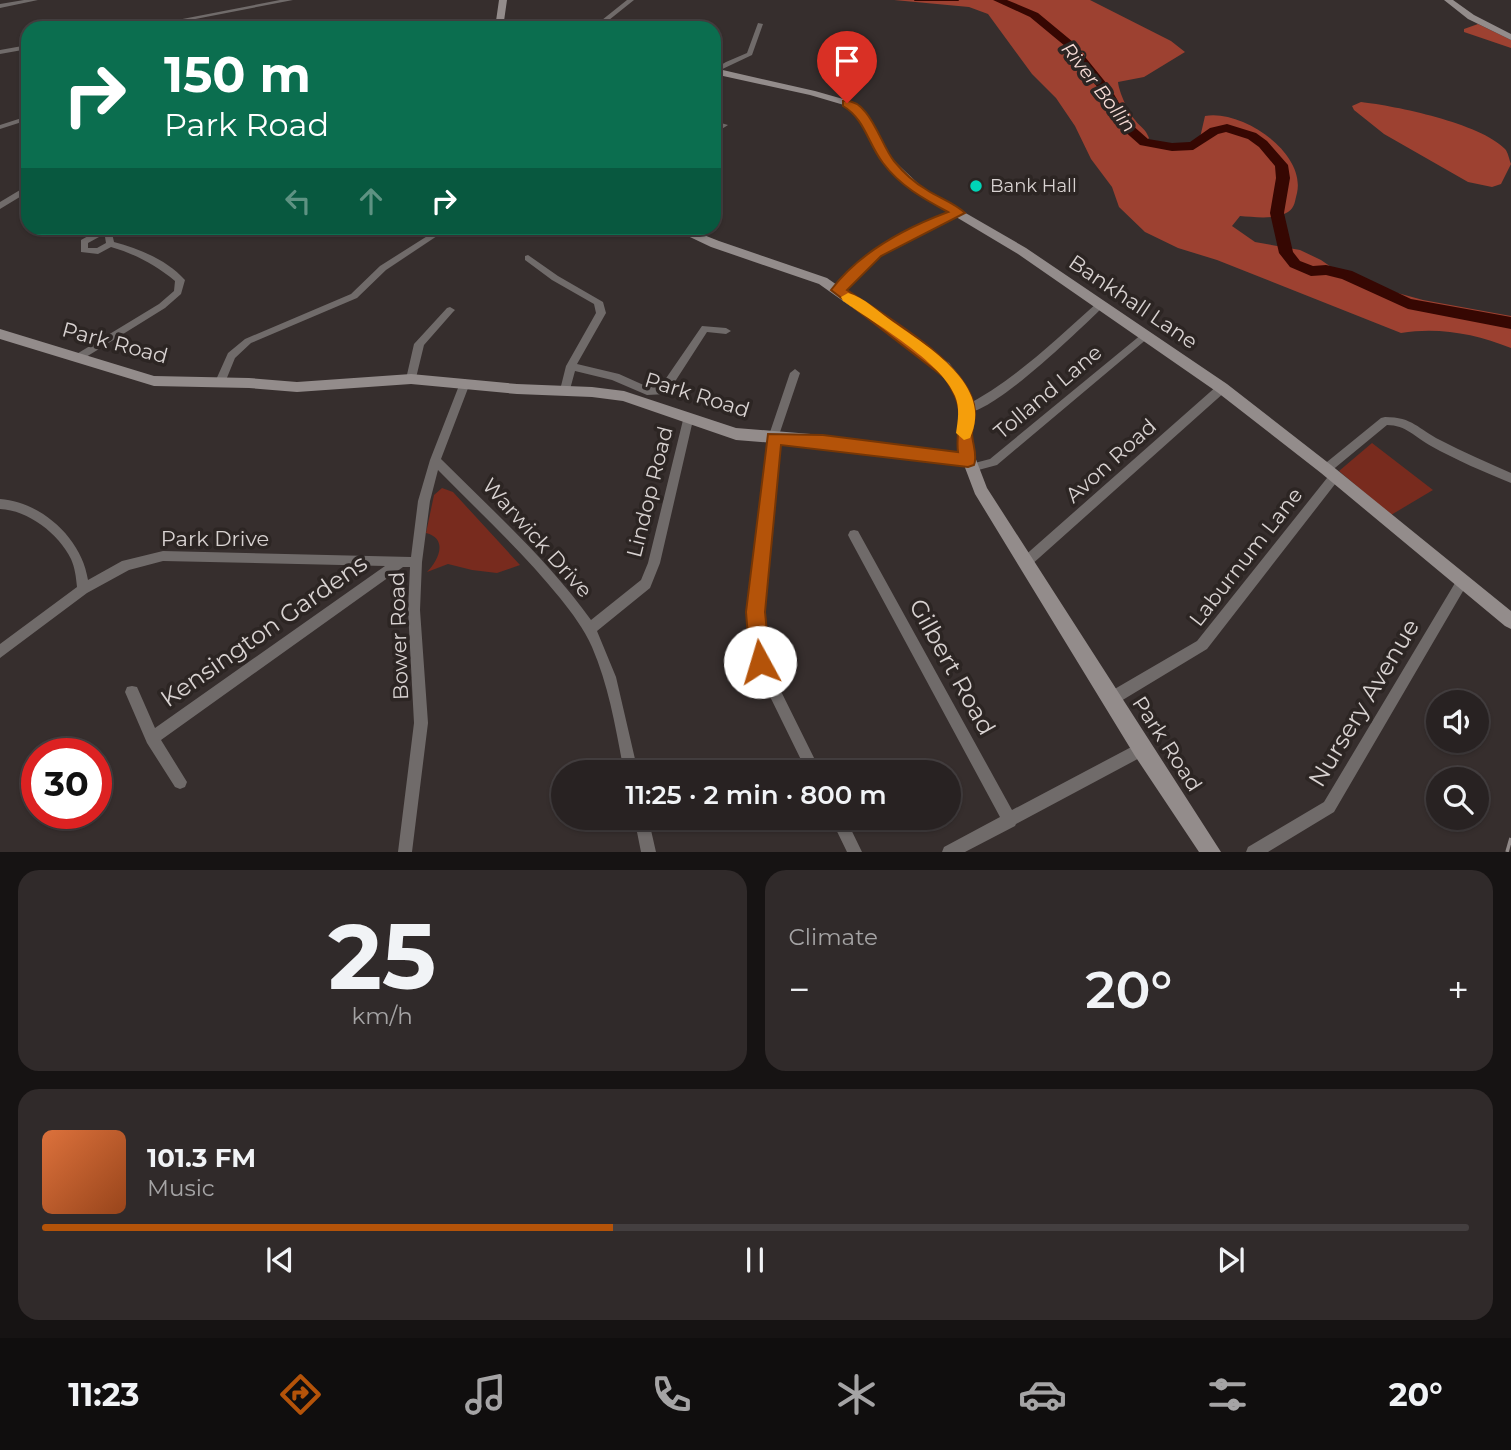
<!DOCTYPE html>
<meta charset="utf-8">
<style>
:root{--surface:#282222;--page:#302a2a;--text:#f1f3f6;--muted:#a5a4a5;--line:#443f40;--accent:#b45309}
body{margin:0;font-family:Montserrat,sans-serif;background:var(--page);color:var(--text);height:100vh;display:flex;flex-direction:column;font-size:26px;white-space:nowrap}
*{box-sizing:border-box;margin:0}
p{font-size:23px;color:var(--muted)}
.icon{flex:none;width:38px;height:38px;fill:none;stroke:currentColor;stroke-width:2;stroke-linecap:round;stroke-linejoin:round}
.map{position:relative;height:852px;overflow:hidden}
.drawer{display:flex;flex-direction:column;gap:18px;padding:18px;background:#161313;flex:1}
.drawer>*{flex:none}
.hud{position:absolute;left:21px;top:21px;width:700px;height:214px;border-radius:21px;box-shadow:0 2px 5px #0004,0 0 0 2px var(--line);background:#0b6e4f;color:#fff;overflow:hidden}
.tools{position:absolute;left:1426px;top:690px;display:grid;gap:14px}
.tools a{display:grid;place-items:center;width:63px;height:63px;border-radius:50%;background:var(--surface);box-shadow:0 2px 5px #0004,0 0 0 2px var(--line);font-size:35px}
.speed{position:absolute;left:21px;top:738px;display:flex;gap:14px;font-size:35px;font-weight:700;text-align:center}
.speed>*{display:grid;place-content:center;width:91px;height:91px;border-radius:50%;background:var(--surface);box-shadow:0 2px 5px #0004,0 0 0 2px var(--line);line-height:1}
.speed .limit{border:10px solid #d22;background:#fff;color:#111}
.pin{position:absolute;display:grid;place-items:center;width:60px;height:60px;color:#fff;margin:-72px -30px;border-radius:50% 50% 50% 0;rotate:-45deg;box-shadow:0 0 7px #0007}
.pin .icon{rotate:45deg}
.me{position:absolute;width:77px;margin:-38px;rotate:354deg;stroke-linejoin:round;filter:drop-shadow(0 0 5px #0008)}
.turn{display:flex;align-items:center;gap:24px;height:147px;padding:0 28px;font-size:32px}
.turn .icon{width:91px;height:91px;stroke-width:2.5}
.turn b{display:block;font-size:49px;line-height:60px}
.lanes{display:flex;align-items:center;height:66px;padding:0 28px;background:#0003;justify-content:center;gap:35px;direction:ltr}
.lanes .off{opacity:.35}
.big{font-size:52px;font-weight:600;line-height:1.1}
.drawer .widget{flex:1;display:flex;flex-direction:column;justify-content:center;gap:10px;min-width:0;padding:0 24px;border-radius:21px;background:var(--page)}
.drawer .dial{align-items:center;gap:0}
.dial b{font-size:91px;line-height:1}
.song{display:flex;align-items:center;gap:21px}
.cover{width:84px;height:84px;border-radius:10px;background:linear-gradient(135deg,hsl(20 70% 55%),hsl(20 70% 35%))}
.played{height:7px;border-radius:4px;background:linear-gradient(90deg,var(--accent) 40%,var(--line) 40%)}
.keys{display:flex;justify-content:space-around;direction:ltr}
.heat{display:flex;justify-content:space-between;align-items:center;font-size:38px;direction:ltr}
.drawer .tiles{flex:1;display:grid;gap:18px;grid-template-columns:1fr 1fr}
.widget:last-child{grid-column:span 2}
.trip{position:absolute;left:551px;top:760px;width:410px;height:70px;border-radius:35px;background:var(--surface);box-shadow:0 2px 5px #0004,0 0 0 2px var(--line);font-weight:600;line-height:70px;text-align:center}
.tab-bar{display:flex;height:112px;justify-content:space-around;align-items:center;background:#100e0e;color:var(--muted)}
.tab-bar .icon{width:49px;height:49px}
.tab-bar .selected{color:var(--accent)}
.tab-bar b{font-size:32px;color:var(--text)}
.map>svg:first-child{display:block}
</style>
<div class="map">
<svg width="1511" height="852" viewBox="0 0 1511 852">
<rect width="100%" height="100%" fill="#362e2d"/>
<path fill="#782b1e" d="M 1372,443 L 1433,490 L 1391,515 L 1339,471 Z
M 442,488 L 453,492 L 520,565 L 497,573 L 472,570 L 448,564 L 427,572 C 438,561 449,539 426,533 L 434,495 Z"/>
<path fill="#9d4131" d="M 894,0 L 1090,0 L 1171,41 L 1185,52 L 1144,77 L 1118,82 C 1119,92 1128,112 1135,120 C 1141,128 1145,128 1149,138 L 1145,142 L 1185,147 L 1199,142 L 1205,116 C 1241,109 1306,152 1297,193 C 1295,200 1295,208 1288,212 C 1276,220 1254,217 1240,216 L 1232,226 L 1255,242 L 1300,250 L 1321,260 L 1350,280 L 1423,300 L 1511,316 L 1511,348 C 1475,334 1440,327 1401,333 L 1217,260 L 1178,248 L 1145,232 L 1119,207 L 1112,187 L 1091,159 L 1075,126 L 1056,98 L 1032,74 L 988,14 L 969,7 Z
M 1478,24 L 1511,40 L 1511,48 L 1464,32 L 1464,29 Z
M 1361,102 C 1396,106 1480,123 1505,149 C 1508,152 1509,159 1511,164 L 1501,184 L 1492,187 L 1468,182 L 1384,134 L 1354,110 L 1352,106 Z"/>
<g fill="none" stroke-linecap="round" stroke-linejoin="round">
<path stroke="#360702" stroke-width="2" d="M 915,0 L 958,0"/>
<path fill="#360702" fill-rule="evenodd" d="M 993,0 L 1007,0 L 1038,13 L 1073,42 L 1111,89 L 1131,124 L 1148,139 L 1172,143 L 1190,142 L 1210,128 L 1227,124 L 1256,133 L 1267,141 L 1288,165 L 1290,178 L 1284,213 L 1293,252 L 1300,261 L 1313,266 L 1326,265 L 1352,271 L 1411,299 L 1511,317 L 1511,329 L 1408,309 L 1342,279 L 1326,275 L 1311,276 L 1290,267 L 1279,253 L 1270,213 L 1276,178 L 1275,166 L 1259,147 L 1248,139 L 1226,132 L 1218,134 L 1193,150 L 1172,151 L 1140,145 L 1122,129 L 1102,93 L 1065,46 L 1030,17 Z"/>
<path fill="#706b6a" fill-rule="evenodd" d="M 24,0 L 38,0 L 0,8 L 0,4 Z
M 280,0 L 293,0 L 149,28 L 136,28 Z
M 627,0 L 634,0 L 599,28 L 592,28 Z
M 758,23 L 763,24 L 752,55 L 714,73 L 714,69 L 726,62 L 747,53 Z
M 499,25 L 501,26 L 502,28 L 457,28 L 460,26 Z
M 28,45 L 28,49 L 0,54 L 0,50 Z
M 28,116 L 28,120 L 0,129 L 0,125 Z
M 721,123 L 728,125 L 714,134 L 714,129 Z
M 25,187 L 28,187 L 28,192 L 0,209 L 0,202 Z
M 959,210 L 963,213 L 962,215 L 935,225 L 879,255 L 841,292 L 835,292 L 833,290 L 835,288 L 873,251 L 929,221 Z
M 440,228 L 449,228 L 386,270 L 357,298 L 251,343 L 235,358 L 224,385 L 216,385 L 215,382 L 228,353 L 245,339 L 351,294 L 380,266 Z
M 97,231 L 112,233 L 114,242 C 140,249 167,260 185,280 L 181,294 L 165,308 L 78,362 L 75,361 L 73,358 L 75,355 L 159,304 L 174,291 L 175,281 C 156,265 135,254 111,247 L 98,254 L 81,252 L 81,240 ZM 99,237 L 105,237 L 106,243 L 97,248 L 88,248 L 88,243 Z
M 528,255 L 558,276 L 603,302 L 606,313 L 577,364 L 619,374 L 648,387 L 660,387 L 702,326 L 726,328 L 731,331 L 726,334 L 707,332 L 667,394 L 647,395 L 612,380 L 575,371 L 569,393 L 561,393 L 560,390 L 566,366 L 596,313 L 594,304 L 552,280 L 525,260 L 525,256 Z
M 1100,302 L 1105,305 L 1103,307 C 1080,329 992,416 963,413 L 962,410 L 963,407 C 1014,381 1054,341 1097,303 Z
M 450,307 L 455,310 L 453,312 L 424,345 L 415,382 L 407,382 L 406,379 L 414,344 L 447,308 Z
M 1145,333 L 1150,336 L 1148,338 L 997,465 L 971,472 L 967,471 L 966,468 L 967,465 L 990,459 L 1142,334 Z
M 795,369 L 800,373 L 778,438 L 761,612 L 766,661 L 821,772 L 807,772 L 755,666 L 754,662 L 749,612 L 768,438 L 790,373 Z
M 465,379 L 470,383 L 441,459 C 493,511 548,560 591,620 L 641,580 L 648,563 L 683,420 L 684,417 L 692,417 L 693,420 L 660,563 L 650,588 L 597,631 L 616,677 L 638,772 L 624,772 C 616,730 609,686 592,647 C 584,629 572,613 560,598 C 523,552 479,512 438,470 L 430,501 L 422,562 L 420,610 L 428,723 L 412,852 L 398,852 L 414,723 L 408,610 L 410,567 L 403,567 L 161,740 L 187,782 L 185,787 L 180,789 L 175,787 L 147,743 L 125,692 L 127,687 L 132,686 L 137,687 L 155,728 L 385,566 L 163,561 L 129,570 L 87,593 L 0,658 L 0,644 L 77,587 C 76,577 75,568 71,559 C 59,534 28,510 0,509 L 0,499 C 42,502 82,539 88,580 L 122,561 L 163,551 L 411,557 L 418,501 L 430,460 L 460,383 Z
M 1222,384 L 1226,385 L 1227,388 L 1226,391 L 1030,566 L 1026,567 L 1022,566 L 1020,562 L 1022,558 L 1218,385 Z
M 1385,417 C 1413,417 1418,429 1440,440 C 1463,452 1487,462 1511,473 L 1511,483 C 1486,473 1454,459 1431,446 C 1415,437 1406,425 1387,425 L 1330,472 L 1322,472 L 1321,469 L 1322,466 L 1381,418 Z
M 1335,472 L 1339,473 L 1341,476 L 1339,479 L 1207,649 L 1116,704 L 1111,706 L 1106,704 L 1104,699 L 1106,694 L 1197,641 L 1331,473 Z
M 854,530 L 858,531 L 1012,810 L 1137,744 L 1142,742 L 1147,744 L 1149,749 L 1147,754 L 1016,824 L 1015,826 L 965,852 L 942,852 L 944,847 L 1000,817 L 850,539 L 848,535 L 850,531 Z
M 1462,577 L 1466,578 L 1468,582 L 1466,586 L 1334,812 L 1268,852 L 1246,852 L 1248,847 L 1324,802 L 1458,578 Z
M 634,817 L 648,817 L 656,852 L 641,852 Z
M 830,817 L 845,817 L 862,852 L 847,852 Z"/>
<path fill="#938c8b" fill-rule="evenodd" d="M 499,0 L 507,0 L 503,28 L 495,28 Z
M 1444,0 L 1453,0 L 1474,15 L 1511,34 L 1511,40 L 1468,19 Z
M 714,68 L 815,91 L 850,101 L 863,109 L 891,158 L 924,189 L 1026,248 L 1227,384 L 1331,465 L 1511,611 L 1511,629 L 1505,626 L 1321,473 L 1217,392 L 1018,254 L 916,193 L 883,162 L 856,113 L 844,105 L 810,95 L 714,74 Z
M 671,228 L 686,228 L 719,241 L 827,278 L 949,363 L 962,379 L 970,396 L 974,410 L 972,449 L 987,488 L 1221,852 L 1199,852 L 1135,756 L 975,494 L 964,465 L 823,447 L 736,440 L 623,401 L 592,397 L 517,394 L 411,384 L 297,392 L 249,388 L 154,386 L 0,339 L 0,329 L 154,376 L 249,378 L 297,382 L 411,374 L 517,384 L 592,387 L 624,391 L 736,428 L 823,435 L 959,453 L 960,410 L 951,385 L 939,369 L 819,284 L 711,247 Z"/>
<path stroke="#908988" stroke-width="3.5" stroke-dasharray="18 9" stroke-linecap="butt" d="M 1507,852 L 1511,838"/>
</g>
<path fill="#b45309" stroke="#753606" stroke-width="2" d="M 843,101 C 870,98 880,144 894,161 C 903,172 915,183 927,190 C 939,198 955,203 965,213 L 881,256 L 847,290 C 883,315 972,364 975,411 C 975,418 973,426 972,433 C 972,443 978,455 974,465 L 968,467 L 781,445 L 765,612 L 770,662 L 767,669 L 760,672 L 753,669 L 750,662 L 746,612 L 768,434 L 823,435 L 958,452 C 956,437 960,425 959,411 C 958,399 951,388 945,378 L 831,290 C 859,253 905,228 948,212 C 924,199 900,186 883,163 C 868,144 865,119 843,106 Z"/>
<path fill="#f59e0b" d="M 848,293 C 864,297 880,313 893,322 C 927,346 995,386 970,438 L 964,440 L 956,433 C 958,420 960,408 955,396 C 941,361 874,323 843,301 L 841,297 Z"/>
<circle fill="#00d5b7" stroke="#2c2523" stroke-width="2.5" cx="976" cy="186" r="7"/>
<g text-anchor="middle" stroke-width="7" stroke-linejoin="round" paint-order="stroke">
<g font-size="18" fill="#d8d2d1" stroke="#2c2523" text-anchor="start">
<text x="990" y="192">Bank Hall</text>
</g>
<g font-size="19" font-style="italic" fill="#f7dcd6" stroke="#2c2523">
<text transform="translate(1099 87) rotate(52)" y="7">River Bollin</text>
</g>
<g font-size="21" fill="#d8d2d1" stroke="#2c2523">
<text transform="translate(1133 302) rotate(34)" y="7">Bankhall Lane</text>
<text transform="translate(115 343) rotate(15)" y="7">Park Road</text>
<text transform="translate(1048 392) rotate(-40)" y="7">Tolland Lane</text>
<text transform="translate(697 395) rotate(17)" y="7">Park Road</text>
<text transform="translate(1111 461) rotate(-42)" y="7">Avon Road</text>
<text transform="translate(650 492) rotate(-76)" y="7">Lindop Road</text>
<text transform="translate(537 538) rotate(48)" y="7">Warwick Drive</text>
<text x="215" y="546">Park Drive</text>
<text transform="translate(1246 557) rotate(-52)" y="7">Laburnum Lane</text>
<text transform="translate(399 636) rotate(-92)" y="7">Bower Road</text>
<text transform="translate(1167 744) rotate(57)" y="7">Park Road</text>
</g>
<g font-size="24" fill="#d8d2d1" stroke="#2c2523">
<text transform="translate(264 631) rotate(-35)" y="8">Kensington Gardens</text>
<text transform="translate(952 667) rotate(61)" y="8">Gilbert Road</text>
<text transform="translate(1364 703) rotate(-59)" y="8">Nursery Avenue</text>
</g>
</g>
</svg>
<div class="tools">
<a><svg class="icon" aria-label="sound" viewBox="0 0 24 24"><path d="M4 9h4l5-4v14l-5-4H4zM17 9q2 3 0 6"/></svg></a>
<a><svg class="icon" aria-label="search" viewBox="0 0 24 24"><circle cx="10" cy="10" r="6"/><path d="M15 15l6 6"/></svg></a>
</div>
<div class="speed"><div class="limit">30</div></div>
<div class="pin" style="left:847px;top:103px;background:#d93025"><svg class="icon" aria-label="arrive" viewBox="0 0 24 24"><path d="M6 21V4h12l-3 4 3 4H6"/></svg></div>
<svg class="me" style="left:760px;top:662px" viewBox="-20 -20 40 40"><circle r="19" fill="#fff"/><path d="M0-13L10 11 0 6-10 11z" fill="#b45309"/></svg>
<div class="trip">11:25 · 2 min · 800 m</div>
<div class="hud">
<div class="turn"><svg class="icon" aria-label="right" viewBox="0 0 24 24"><path d="M7 20v-9h11M14 6l5 5-5 5"/></svg><div><b>150 m</b>Park Road</div></div>
<div class="lanes"><svg class="icon off" aria-label="left" viewBox="0 0 24 24"><path d="M17 20v-9H6M10 6l-5 5 5 5"/></svg><svg class="icon off" aria-label="ahead" viewBox="0 0 24 24"><path d="M12 20V5M6 11l6-6 6 6"/></svg><svg class="icon" aria-label="right" viewBox="0 0 24 24"><path d="M7 20v-9h11M14 6l5 5-5 5"/></svg></div>
</div>
</div>
<section class="drawer">
<div class="tiles">
<div class="widget dial"><b>25</b><p>km/h</p></div>
<div class="widget"><p>Climate</p>
<div class="heat"><a>−</a><b class="big">20°</b><a>+</a></div>
</div>
<div class="widget">
<div class="song"><i class="cover"></i><div><b>101.3 FM</b><p>Music</p></div></div>
<div class="played"></div>
<div class="keys"><svg class="icon" aria-label="previous" viewBox="0 0 24 24"><path d="M18 5L8 12l10 7zM5 5v14"/></svg><svg class="icon" aria-label="pause" viewBox="0 0 24 24"><path d="M8 5v14M16 5v14"/></svg><svg class="icon" aria-label="next" viewBox="0 0 24 24"><path d="M6 5l10 7-10 7zM19 5v14"/></svg></div>
</div>
</div>
</section>
<nav class="tab-bar">
<b>11:23</b>
<svg class="icon selected" aria-label="directions" viewBox="0 0 24 24"><path d="M12 3l9 9-9 9-9-9zM9 14v-3h6M13 9l2 2-2 2"/></svg>
<svg class="icon" aria-label="music" viewBox="0 0 24 24"><path d="M9 18V5l10-2v13"/><circle cx="6" cy="18" r="3"/><circle cx="16" cy="16" r="3"/></svg>
<svg class="icon" aria-label="phone" viewBox="0 0 24 24"><path d="M5 4h4l2 5-3 2q2 4 5 5l2-3 5 2v4C11 20 4 13 5 4z"/></svg>
<svg class="icon" aria-label="climate" viewBox="0 0 24 24"><path d="M12 3v18M4 7l16 10M4 17L20 7"/></svg>
<svg class="icon" aria-label="car" viewBox="0 0 24 24"><path d="M5 17H2v-5l4-1 3-4h7l3 4 3 1v5h-3M9 17h6M6 11h13"/><circle cx="7" cy="17" r="2"/><circle cx="17" cy="17" r="2"/></svg>
<svg class="icon" aria-label="filters" viewBox="0 0 24 24"><path d="M4 7h16M4 17h16"/><circle cx="9" cy="7" r="2"/><circle cx="15" cy="17" r="2"/></svg>
<b>20°</b>
</nav>
